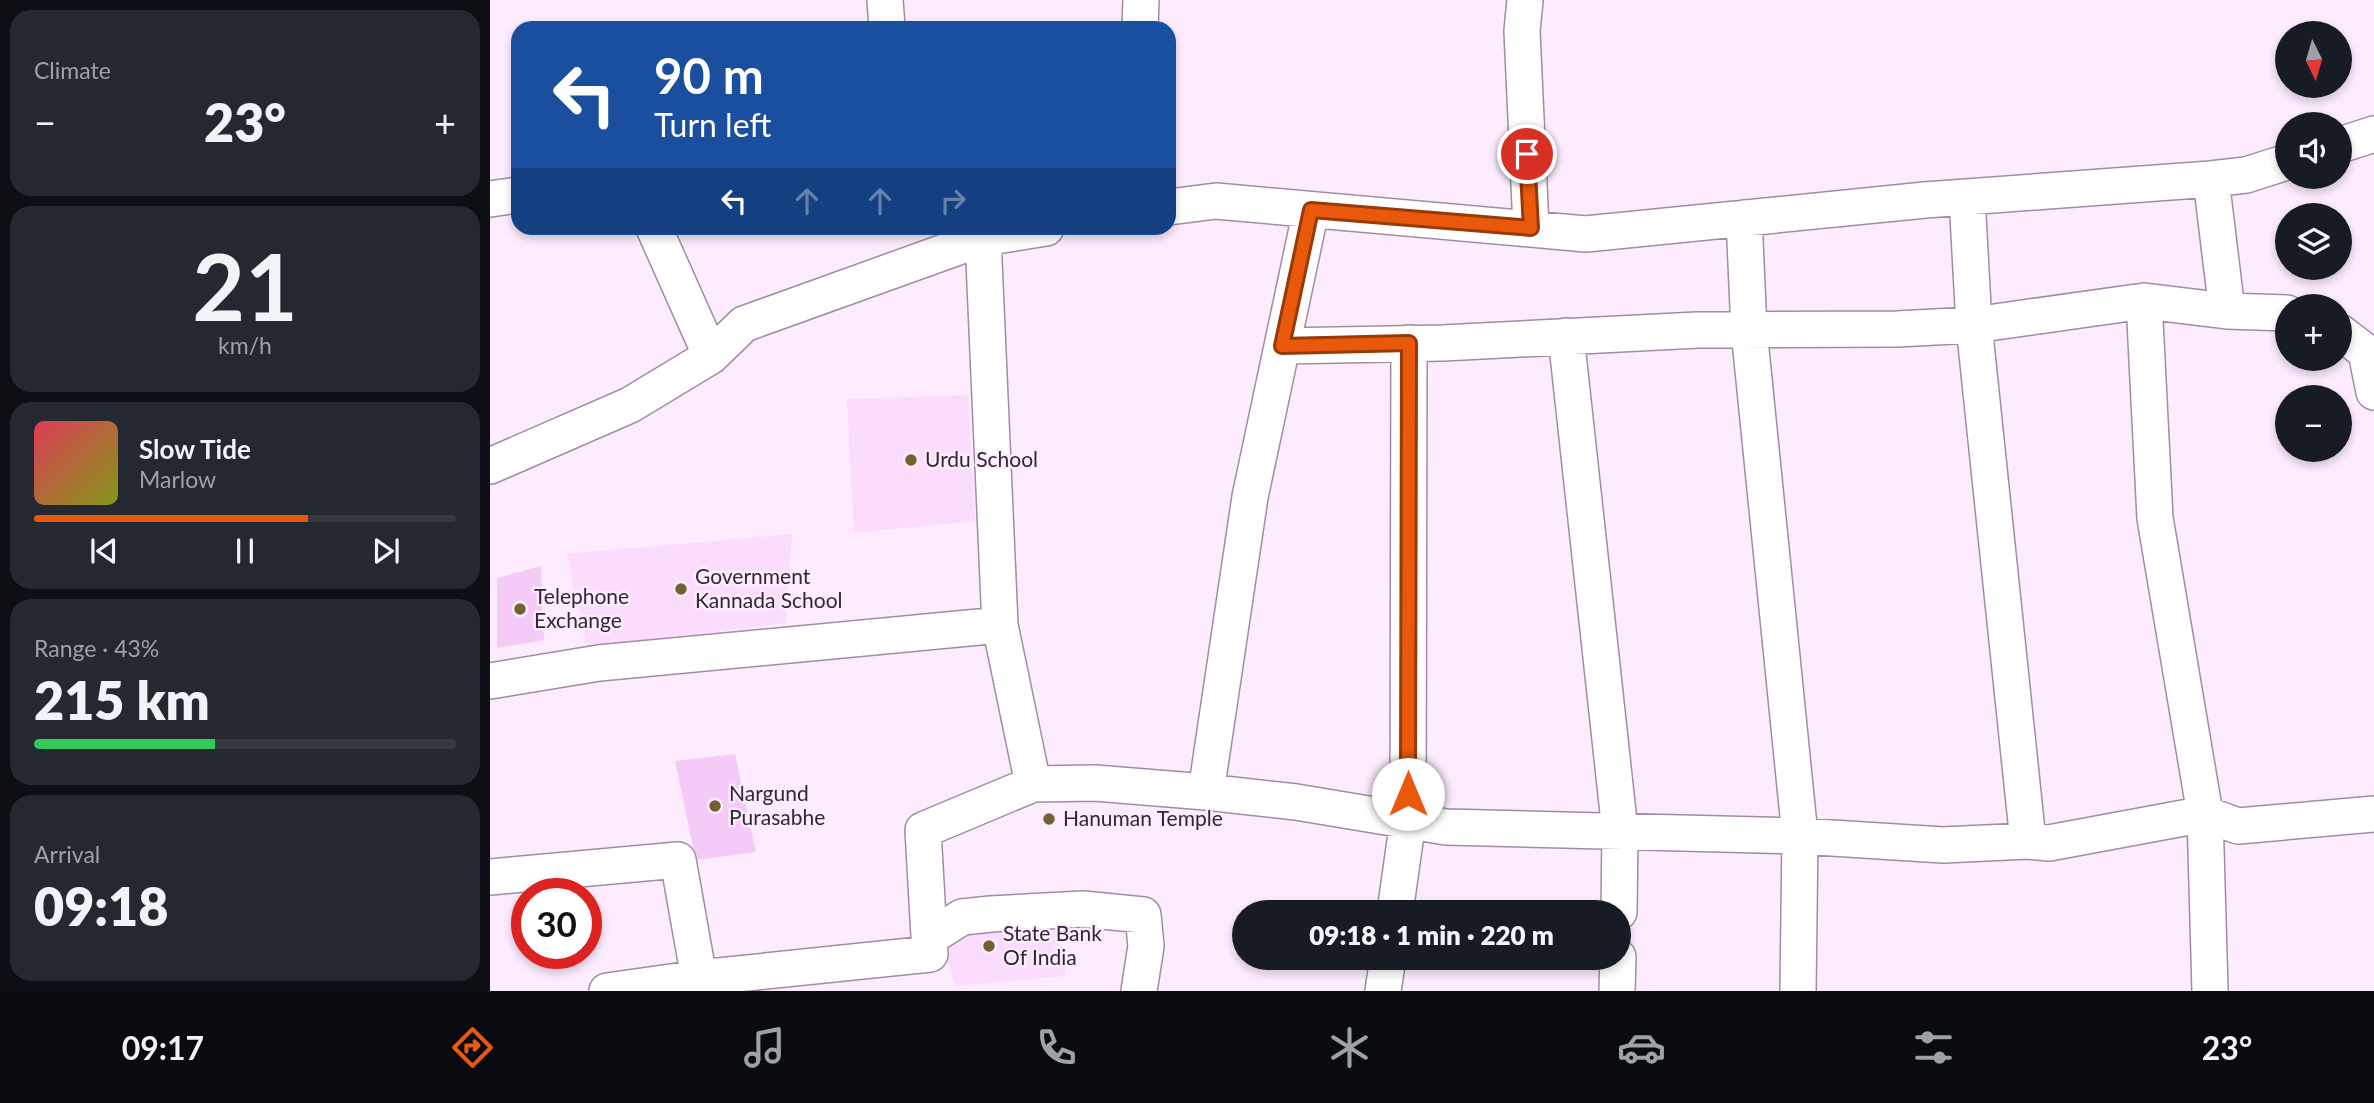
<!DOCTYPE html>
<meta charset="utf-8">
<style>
:root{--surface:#171b24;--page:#242831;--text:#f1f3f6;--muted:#9ea1a6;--line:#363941;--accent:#ea580c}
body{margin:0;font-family:Lato,sans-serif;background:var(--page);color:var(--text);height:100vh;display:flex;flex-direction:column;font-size:26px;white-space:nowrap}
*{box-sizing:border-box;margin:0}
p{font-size:23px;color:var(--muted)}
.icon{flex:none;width:38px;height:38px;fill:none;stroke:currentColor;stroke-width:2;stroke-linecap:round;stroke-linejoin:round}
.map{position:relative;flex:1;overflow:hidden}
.side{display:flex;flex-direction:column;gap:10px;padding:10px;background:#0d0f14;width:490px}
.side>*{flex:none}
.hud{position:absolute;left:21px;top:21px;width:665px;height:214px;border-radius:21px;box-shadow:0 4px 10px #0003;background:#1a4fa0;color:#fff;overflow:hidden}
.needle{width:46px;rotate:175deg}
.controls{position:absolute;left:1785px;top:21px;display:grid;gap:14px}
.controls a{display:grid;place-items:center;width:77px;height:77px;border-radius:50%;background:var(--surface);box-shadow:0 4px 10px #0003;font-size:35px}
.speed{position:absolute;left:21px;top:878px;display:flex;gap:14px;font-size:35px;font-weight:700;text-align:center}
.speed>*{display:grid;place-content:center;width:91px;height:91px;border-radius:50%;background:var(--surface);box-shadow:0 4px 10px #0003;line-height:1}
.speed .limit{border:10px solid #d22;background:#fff;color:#111}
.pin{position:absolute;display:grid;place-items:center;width:60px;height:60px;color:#fff;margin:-30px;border:4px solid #fff;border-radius:50%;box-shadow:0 2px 7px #0007}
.me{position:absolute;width:77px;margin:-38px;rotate:0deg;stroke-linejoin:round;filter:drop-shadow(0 0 5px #0008)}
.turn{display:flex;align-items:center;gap:24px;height:147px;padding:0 28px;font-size:32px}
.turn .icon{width:91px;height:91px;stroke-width:2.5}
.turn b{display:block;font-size:49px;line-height:60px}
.lanes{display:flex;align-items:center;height:66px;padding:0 28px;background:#0003;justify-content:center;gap:35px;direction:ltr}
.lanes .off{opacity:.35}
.big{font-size:52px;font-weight:800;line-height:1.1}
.side .card{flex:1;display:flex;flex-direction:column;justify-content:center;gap:10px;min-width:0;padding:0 24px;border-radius:21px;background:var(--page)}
.side .dial{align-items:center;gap:0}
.dial b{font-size:91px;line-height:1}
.song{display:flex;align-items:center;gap:21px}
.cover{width:84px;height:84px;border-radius:10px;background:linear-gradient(135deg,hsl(350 70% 55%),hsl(70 70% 35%))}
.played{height:7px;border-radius:4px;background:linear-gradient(90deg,var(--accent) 65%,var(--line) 65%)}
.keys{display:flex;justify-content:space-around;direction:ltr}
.heat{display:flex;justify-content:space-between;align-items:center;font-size:38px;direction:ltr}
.charge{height:10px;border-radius:5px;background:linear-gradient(90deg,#34c759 43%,var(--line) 0)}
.trip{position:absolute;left:742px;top:900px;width:399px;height:70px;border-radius:35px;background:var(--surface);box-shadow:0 4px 10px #0003;font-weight:800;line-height:70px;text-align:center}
.menu{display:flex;height:112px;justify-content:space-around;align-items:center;background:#090b0e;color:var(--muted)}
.menu .icon{width:49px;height:49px}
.menu .current{color:var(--accent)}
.menu b{font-size:32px;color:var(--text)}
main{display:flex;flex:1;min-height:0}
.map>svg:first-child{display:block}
</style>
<main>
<section class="side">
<div class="card"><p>Climate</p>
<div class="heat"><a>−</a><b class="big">23°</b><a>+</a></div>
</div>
<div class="card dial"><b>21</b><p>km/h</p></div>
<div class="card">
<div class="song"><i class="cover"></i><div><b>Slow Tide</b><p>Marlow</p></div></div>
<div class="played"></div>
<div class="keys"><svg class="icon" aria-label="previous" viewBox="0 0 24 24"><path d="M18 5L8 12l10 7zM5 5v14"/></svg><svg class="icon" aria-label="pause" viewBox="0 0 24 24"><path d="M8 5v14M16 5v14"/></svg><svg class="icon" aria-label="next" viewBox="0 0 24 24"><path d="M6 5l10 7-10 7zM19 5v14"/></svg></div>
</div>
<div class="card"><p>Range · 43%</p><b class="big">215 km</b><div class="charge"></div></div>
<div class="card"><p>Arrival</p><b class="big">09:18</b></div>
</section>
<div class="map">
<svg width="1884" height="991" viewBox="0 0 1884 991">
<rect width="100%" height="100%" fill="#fcecfd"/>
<path fill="#fbdcfd" d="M 478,395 L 485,521 L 364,533 L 357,399 Z
M 302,534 L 296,623 L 98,647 L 76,554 Z
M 565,916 L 576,976 L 465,986 L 451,937 Z"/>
<path fill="#f4caf7" d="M 51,566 L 54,640 L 7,648 L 7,578 Z
M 245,754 L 266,852 L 206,860 L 185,761 Z"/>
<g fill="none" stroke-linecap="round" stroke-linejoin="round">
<defs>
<path id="minor" d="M 395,0 L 397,28
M 1035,0 L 1032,31 L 1041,228
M 650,28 L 651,0
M 1850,145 L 1884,134
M 1721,179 L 1737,311 L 1797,313
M 1477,197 L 1484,325 L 1538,841
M 0,199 L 28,195
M 679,207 L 726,201 L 1096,234 L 1435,200 L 1721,179 L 1756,175 L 1797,162
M 1254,218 L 1259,330 L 1310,836 L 1308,991
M 164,228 L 221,356
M 1654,301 L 1665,518 L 1715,814 L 1720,991
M 1850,332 L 1876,352 L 1884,392
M 1076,336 L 1130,831 L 1129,912
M 792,346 L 953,343 L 1207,330 L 1407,329 L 1484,325 L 1654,301 L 1737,311
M 0,466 L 140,405 L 221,356 L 254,324 L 493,238 L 556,228
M 0,681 L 109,663 L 510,625
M 543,784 L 605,783 L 716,792 L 806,802 L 956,827 L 1310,836 L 1453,845 L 1538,841 L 1559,843 L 1715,814 L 1748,826 L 1884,814
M 716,792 L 760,497 L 821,210
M 0,877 L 188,860 L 209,978 L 440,954 L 433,830 L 543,784 L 510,625 L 493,238
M 905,912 L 918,820 L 919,343
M 439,938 L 472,917 L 501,914 L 593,909 L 653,915 L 656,946 L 649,991
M 117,991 L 209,978
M 893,991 L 898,957
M 1127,991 L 1128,957"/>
</defs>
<use href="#minor" stroke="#a38ba5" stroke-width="38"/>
<use href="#minor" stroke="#fff" stroke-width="35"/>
</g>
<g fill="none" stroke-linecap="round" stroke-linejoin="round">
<defs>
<path id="route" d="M 918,794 L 919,343 L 792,346 L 821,210 L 1041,228 L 1037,154"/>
</defs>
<use href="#route" stroke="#983908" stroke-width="18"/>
<use href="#route" stroke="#ea580c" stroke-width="12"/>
</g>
<g fill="#736230" stroke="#fcecfd" stroke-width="2.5">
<circle cx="421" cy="460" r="7"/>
<circle cx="191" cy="589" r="7"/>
<circle cx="30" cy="609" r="7"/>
<circle cx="225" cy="806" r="7"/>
<circle cx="559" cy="819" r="7"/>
<circle cx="499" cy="946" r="7"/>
</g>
<g text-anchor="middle" stroke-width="5" stroke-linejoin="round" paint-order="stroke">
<g font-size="21" fill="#312731" stroke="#fcecfd" text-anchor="start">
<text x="435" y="467">Urdu School</text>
<text x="205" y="584">Government<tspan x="205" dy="24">Kannada School</tspan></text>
<text x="44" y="604">Telephone<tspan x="44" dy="24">Exchange</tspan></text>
<text x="239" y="801">Nargund<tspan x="239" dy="24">Purasabhe</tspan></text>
<text x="573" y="826">Hanuman Temple</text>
<text x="513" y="941">State Bank<tspan x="513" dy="24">Of India</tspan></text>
</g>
</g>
</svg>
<div class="controls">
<a><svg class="needle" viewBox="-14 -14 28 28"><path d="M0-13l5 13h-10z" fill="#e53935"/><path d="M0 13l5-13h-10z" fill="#9ea1a6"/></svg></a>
<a><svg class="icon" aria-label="sound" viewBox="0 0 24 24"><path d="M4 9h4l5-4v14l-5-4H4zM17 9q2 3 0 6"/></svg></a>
<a><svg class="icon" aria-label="layers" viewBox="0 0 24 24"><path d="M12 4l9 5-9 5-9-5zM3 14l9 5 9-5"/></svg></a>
<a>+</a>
<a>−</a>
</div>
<div class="speed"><div class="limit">30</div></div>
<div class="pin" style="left:1037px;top:154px;background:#d93025"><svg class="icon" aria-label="arrive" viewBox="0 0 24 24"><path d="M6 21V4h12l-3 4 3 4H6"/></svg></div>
<svg class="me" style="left:918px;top:794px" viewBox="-20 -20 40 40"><circle r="19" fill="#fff"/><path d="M0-13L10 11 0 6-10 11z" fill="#ea580c"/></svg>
<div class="trip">09:18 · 1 min · 220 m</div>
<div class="hud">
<div class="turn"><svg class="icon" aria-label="left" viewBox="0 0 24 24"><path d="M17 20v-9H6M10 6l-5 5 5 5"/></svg><div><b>90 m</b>Turn left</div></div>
<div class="lanes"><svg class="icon" aria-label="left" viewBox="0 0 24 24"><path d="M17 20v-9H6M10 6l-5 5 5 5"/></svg><svg class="icon off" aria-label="ahead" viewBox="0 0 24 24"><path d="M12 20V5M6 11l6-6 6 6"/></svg><svg class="icon off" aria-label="ahead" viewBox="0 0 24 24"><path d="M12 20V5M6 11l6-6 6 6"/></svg><svg class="icon off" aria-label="right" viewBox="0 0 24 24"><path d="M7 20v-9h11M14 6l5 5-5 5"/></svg></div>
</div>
</div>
</main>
<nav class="menu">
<b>09:17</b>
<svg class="icon current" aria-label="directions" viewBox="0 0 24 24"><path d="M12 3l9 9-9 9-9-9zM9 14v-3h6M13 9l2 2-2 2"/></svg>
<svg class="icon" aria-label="music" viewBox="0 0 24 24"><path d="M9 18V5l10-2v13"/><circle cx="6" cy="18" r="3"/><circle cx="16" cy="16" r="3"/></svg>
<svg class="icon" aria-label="phone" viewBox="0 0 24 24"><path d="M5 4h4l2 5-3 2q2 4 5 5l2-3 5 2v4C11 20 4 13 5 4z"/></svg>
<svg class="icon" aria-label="climate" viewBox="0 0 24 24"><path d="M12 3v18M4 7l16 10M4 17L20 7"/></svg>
<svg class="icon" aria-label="car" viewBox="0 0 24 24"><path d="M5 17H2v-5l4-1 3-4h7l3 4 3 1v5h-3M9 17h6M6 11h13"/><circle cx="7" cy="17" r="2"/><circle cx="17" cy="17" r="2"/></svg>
<svg class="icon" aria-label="filters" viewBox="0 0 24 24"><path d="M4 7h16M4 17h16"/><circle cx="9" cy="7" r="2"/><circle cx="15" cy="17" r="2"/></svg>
<b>23°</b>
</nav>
